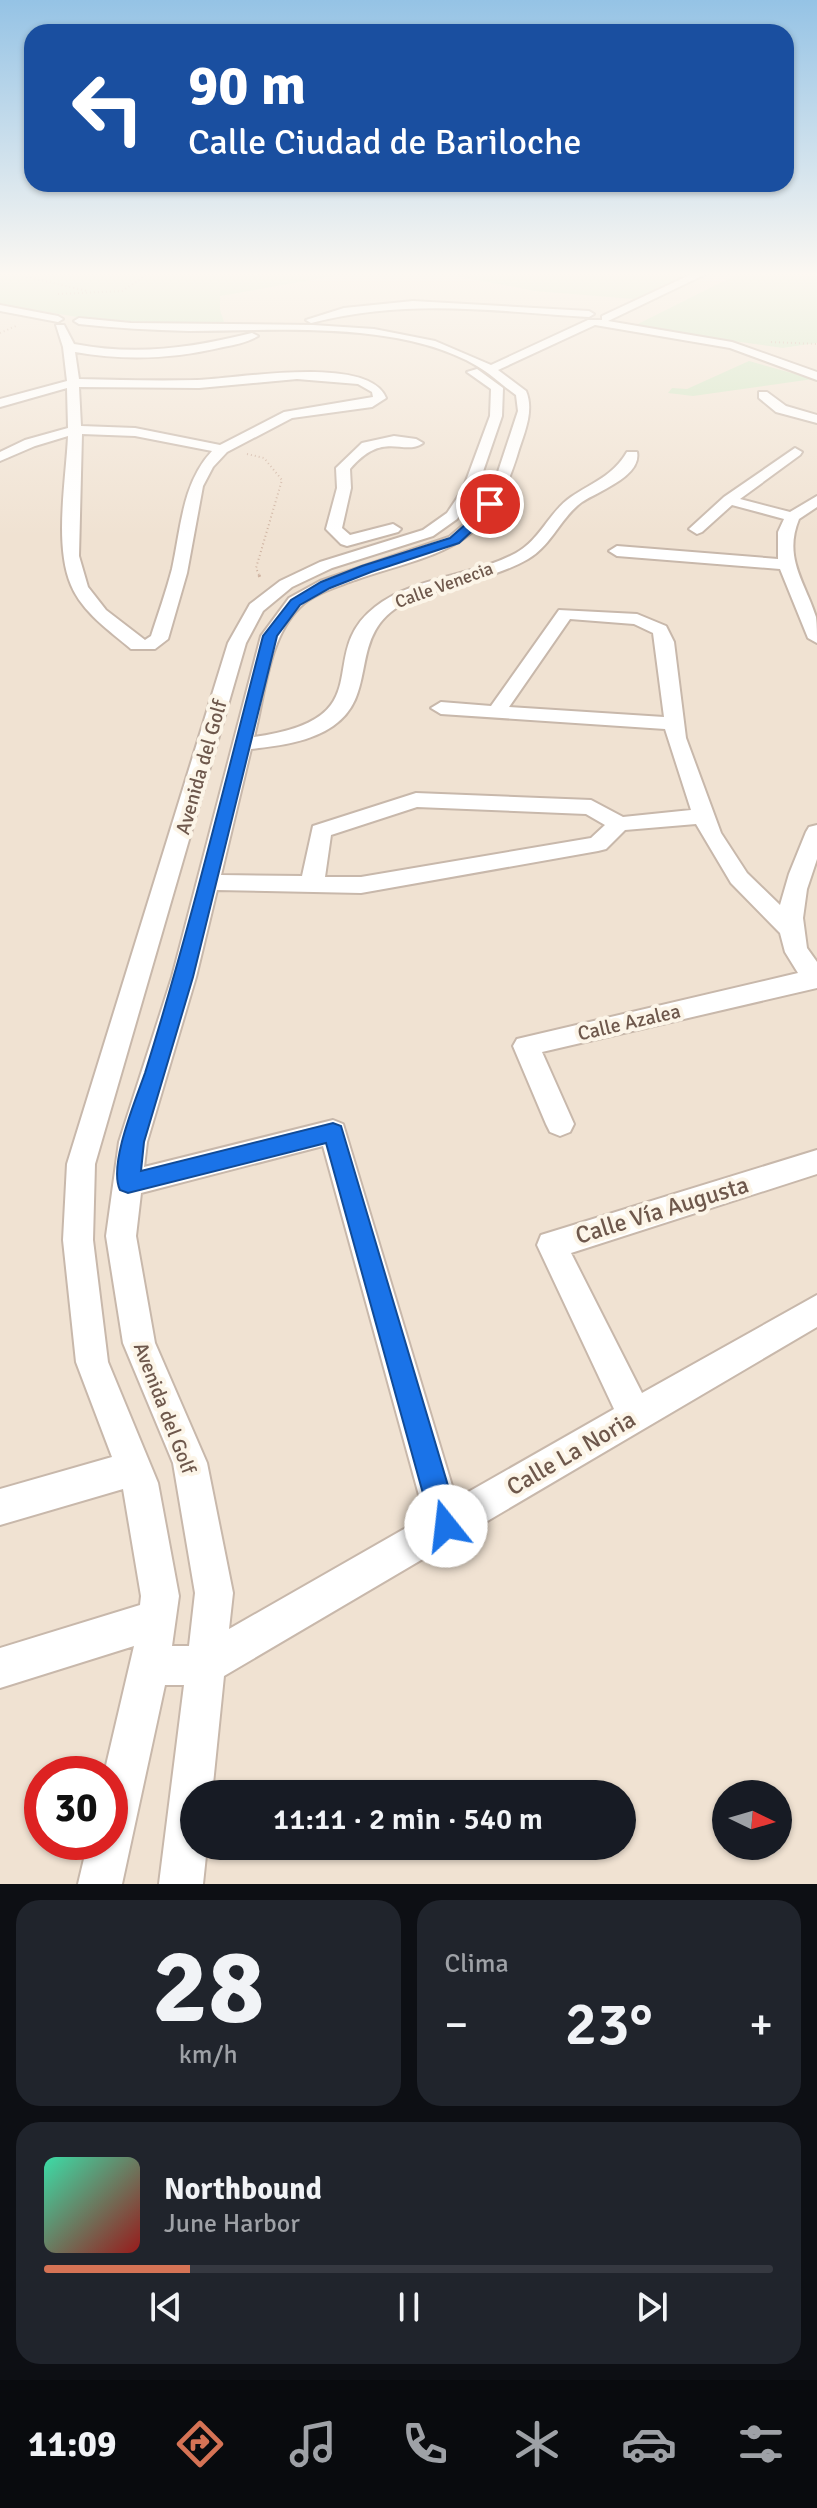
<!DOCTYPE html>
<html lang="es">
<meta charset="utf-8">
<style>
:root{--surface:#171b24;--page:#20242c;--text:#f1f3f6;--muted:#9ea1a6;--line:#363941;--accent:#d57355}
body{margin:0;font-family:Signika,sans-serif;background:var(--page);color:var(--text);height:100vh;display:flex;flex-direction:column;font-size:30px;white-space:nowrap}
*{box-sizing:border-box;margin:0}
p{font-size:26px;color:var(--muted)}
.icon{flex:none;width:44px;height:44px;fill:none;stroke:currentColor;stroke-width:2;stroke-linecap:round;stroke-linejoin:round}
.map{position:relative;height:1884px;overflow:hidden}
.drawer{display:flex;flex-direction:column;gap:16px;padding:16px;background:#0d0f14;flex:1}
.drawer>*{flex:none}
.guide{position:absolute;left:24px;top:24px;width:770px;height:168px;border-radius:24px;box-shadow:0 2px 6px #0004;background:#1a4fa0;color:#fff;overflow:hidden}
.needle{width:52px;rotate:95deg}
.tools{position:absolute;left:712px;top:1780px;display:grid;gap:16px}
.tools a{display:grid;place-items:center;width:80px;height:80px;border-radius:50%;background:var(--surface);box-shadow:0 2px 6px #0004;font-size:40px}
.speed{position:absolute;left:24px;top:1756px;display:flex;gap:16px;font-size:40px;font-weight:700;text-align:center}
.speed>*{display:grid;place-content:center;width:104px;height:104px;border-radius:50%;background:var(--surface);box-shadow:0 2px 6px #0004;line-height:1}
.speed .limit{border:12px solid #d22;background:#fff;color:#111}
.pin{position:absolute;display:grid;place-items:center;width:68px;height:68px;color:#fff;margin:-34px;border:4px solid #fff;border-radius:50%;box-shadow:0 2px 8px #0007}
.me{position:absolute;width:88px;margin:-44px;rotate:344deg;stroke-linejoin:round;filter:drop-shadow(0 0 6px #0008)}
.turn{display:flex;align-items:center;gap:28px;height:168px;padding:0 32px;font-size:36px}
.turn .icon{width:104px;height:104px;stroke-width:2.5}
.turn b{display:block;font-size:56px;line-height:68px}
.big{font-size:60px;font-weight:600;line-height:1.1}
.drawer .tile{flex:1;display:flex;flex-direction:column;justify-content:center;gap:12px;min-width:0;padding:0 28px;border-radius:24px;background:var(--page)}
.drawer .dial{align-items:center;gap:0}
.dial b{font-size:104px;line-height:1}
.song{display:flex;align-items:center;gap:24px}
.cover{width:96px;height:96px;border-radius:12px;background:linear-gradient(135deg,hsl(160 70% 55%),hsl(0 70% 35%))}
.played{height:8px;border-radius:4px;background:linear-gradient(90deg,var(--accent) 20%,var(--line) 20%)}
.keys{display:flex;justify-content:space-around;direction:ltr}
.heat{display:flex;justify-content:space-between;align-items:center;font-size:44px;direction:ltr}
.drawer .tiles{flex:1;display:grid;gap:16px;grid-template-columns:1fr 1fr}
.tile:last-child{grid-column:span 2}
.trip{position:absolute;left:180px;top:1780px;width:456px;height:80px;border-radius:40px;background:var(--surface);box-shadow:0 2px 6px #0004;font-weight:600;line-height:80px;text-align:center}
.tab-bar{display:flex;height:128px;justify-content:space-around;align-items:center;background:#090b0e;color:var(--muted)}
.tab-bar .icon{width:56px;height:56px}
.tab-bar .current{color:var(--accent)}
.tab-bar b{font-size:36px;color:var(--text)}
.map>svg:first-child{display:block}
</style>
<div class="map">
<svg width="817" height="1884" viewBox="0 0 817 1884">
<rect width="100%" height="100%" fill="#f9f0e3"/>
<path fill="#f0e2d2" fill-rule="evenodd" d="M 0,273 L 740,273 L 718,285 L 783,348 L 817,343 L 817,1884 L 0,1884 ZM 42,1774 L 110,1774 L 110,1842 L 42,1842 ZM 194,1794 L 622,1794 L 622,1846 L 194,1846 ZM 726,1794 L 778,1794 L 778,1846 L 726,1846 Z"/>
<path fill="#d1e4c3" d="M 0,273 L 350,273 L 220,296 L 220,310 L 225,325 L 107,322 L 0,304 Z
M 441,273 L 693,273 L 634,299 L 535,291 Z
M 740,273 L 817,273 L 817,343 L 783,348 L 632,327 Z
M 749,361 L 813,379 L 693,396 L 668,393 L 672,388 L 687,389 Z"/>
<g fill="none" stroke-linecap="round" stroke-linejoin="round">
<defs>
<path id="street" d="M 694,273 L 708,273 L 608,321 L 732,342 L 817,372 L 817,380 L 730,348 L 595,325 L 498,370 L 526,391 C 535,412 523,435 517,456 C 487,552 440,551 355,580 C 337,587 314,593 300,607 C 268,638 265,695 254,737 C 386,719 312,656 375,607 C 415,576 472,577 516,553 C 541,539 549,512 571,497 C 593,482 613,476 627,452 L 637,452 C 642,476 599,491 582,502 C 560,518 552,545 528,559 C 493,579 451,584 413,599 C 342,629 383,692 333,726 C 310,742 278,746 251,749 L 221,875 L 302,876 L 313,826 L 416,793 L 591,800 L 623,817 L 691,810 L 665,729 L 441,714 L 431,708 L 441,702 L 491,706 L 559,610 L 637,614 L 666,626 L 674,642 L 686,738 L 721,833 L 747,873 L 780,905 L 789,874 L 806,832 L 809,827 L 817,825 L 817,859 L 807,889 L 803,918 L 807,948 L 817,962 L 817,988 L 542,1052 L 574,1124 L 570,1132 L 560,1136 L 550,1132 L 546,1124 L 513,1046 L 517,1039 L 798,973 L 785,952 L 780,933 L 731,883 L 696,824 L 625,830 L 606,849 L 598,851 L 361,893 L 217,890 L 196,977 L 147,1142 L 144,1167 L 333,1120 L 343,1124 L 456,1499 L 614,1409 L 537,1245 L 541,1235 L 817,1150 L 817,1174 L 571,1253 L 642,1393 L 817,1295 L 817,1327 L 224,1676 L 212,1794 L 194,1794 L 194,1846 L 207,1846 L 203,1884 L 159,1884 L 184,1685 L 165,1685 L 122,1884 L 78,1884 L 88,1842 L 110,1842 L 110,1774 L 104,1774 L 134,1646 L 0,1688 L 0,1648 L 140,1605 L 141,1596 L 123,1489 L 0,1525 L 0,1489 L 112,1457 L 76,1362 L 63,1240 L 67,1164 L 228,643 L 250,604 L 280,581 L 320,562 L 423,530 L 447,513 L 463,489 L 490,416 L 491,389 L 467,372 L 477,369 L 503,388 L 502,416 L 477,489 L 457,519 L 433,536 L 332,568 L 292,587 L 263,611 L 246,643 L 95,1164 L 93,1240 L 108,1362 L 158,1483 L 179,1596 L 172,1646 L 189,1646 L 195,1593 L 173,1463 L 123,1343 L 106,1236 L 119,1142 L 172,977 L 261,636 L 289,598 L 320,581 L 449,537 L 475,515 L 492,490 L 518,411 L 516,395 C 503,386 491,374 477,366 C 398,320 277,331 189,331 C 152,330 116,328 79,324 L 74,321 L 79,318 L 131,323 L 313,325 L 374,329 L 435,341 L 491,365 L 588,320 L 602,320 L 602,316 ZM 570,619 L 634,624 L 653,633 L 664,717 L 509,707 ZM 417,807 L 586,814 L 605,825 L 591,838 L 361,877 L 325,877 L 331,835 ZM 323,1146 L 425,1517 L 229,1629 L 233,1593 L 207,1463 L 155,1343 L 136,1236 L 141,1193 Z
M 413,301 L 589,311 L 594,314 L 589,317 C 491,311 408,298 311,323 L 306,320 L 344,308 Z
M 0,305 L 58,316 L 63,319 L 58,322 L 0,311 Z
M 56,325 L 64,325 L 74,344 C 136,356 191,348 252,333 L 258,336 C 248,342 234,345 223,347 C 173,359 126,361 75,352 L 79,379 C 118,380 158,381 197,380 C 236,379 369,354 386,398 L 372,407 L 292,418 L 227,452 L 213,467 L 203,486 L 187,573 L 168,639 L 155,649 L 131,649 C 110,631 82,612 71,585 C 54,545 66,480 68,436 L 35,446 L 0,461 L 0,452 L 25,440 L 68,428 L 67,388 L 0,407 L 0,399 L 67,381 L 63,347 ZM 297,379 L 358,384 L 372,392 L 373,397 L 284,412 L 220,445 L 135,428 L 81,426 L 79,387 L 199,388 ZM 82,434 L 135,436 L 212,451 C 182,483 181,528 172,569 C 166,592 158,614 151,636 L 145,640 L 106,610 L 88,587 L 79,556 Z
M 759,392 L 767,392 L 786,406 L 817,415 L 817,423 L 776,412 L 759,398 Z
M 394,436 L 416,439 L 423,443 C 403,457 384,429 350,469 L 351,488 L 342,528 L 350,535 L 393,524 L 401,529 L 398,532 L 347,546 L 341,544 L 326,529 L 337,488 L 336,468 L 362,443 Z
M 795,448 L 802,452 L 800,455 L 740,499 L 790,512 L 817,496 L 817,507 L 799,519 C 783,558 805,582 816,617 C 817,625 817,635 817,643 L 808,638 L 780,569 L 617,556 L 609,551 L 617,546 L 778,559 L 778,532 L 784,519 L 732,505 L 702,532 L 697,534 L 689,529 L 724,497 Z"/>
</defs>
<use href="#street" stroke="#c8b8ab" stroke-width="4"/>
<path stroke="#cfb3a1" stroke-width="2" stroke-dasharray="1 3" stroke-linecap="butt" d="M 11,273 L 87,291
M 58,294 L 122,291 L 149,273
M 0,333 L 16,326
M 771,342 L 817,344
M 247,454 L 264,458 L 282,480 L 256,568 L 260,577"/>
<path stroke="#cfb3a1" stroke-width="3" stroke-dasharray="2 5" stroke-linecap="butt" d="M 259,575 L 261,580"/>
<use href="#street" fill="#fff" fill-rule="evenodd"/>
</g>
<linearGradient id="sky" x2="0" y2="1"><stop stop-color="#95c3e5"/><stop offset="0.51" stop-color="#fcf8f2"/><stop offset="1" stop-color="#fcf8f2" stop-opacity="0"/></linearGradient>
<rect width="817" height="537" fill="url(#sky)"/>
<path fill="#1a73e8" stroke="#114b97" stroke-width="2" d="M 486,502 L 495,504 L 484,520 L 459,543 L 371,572 L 330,588 L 300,605 L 277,636 L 193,977 L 144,1142 L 141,1171 L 333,1123 L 341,1126 L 460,1526 L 456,1536 L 446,1540 L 436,1536 L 432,1526 L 326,1143 L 128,1193 L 120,1190 C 108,1165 136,1099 145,1073 C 190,929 225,782 263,636 L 291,600 L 321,582 L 362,566 L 450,538 L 476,515 Z"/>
<g text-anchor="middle" stroke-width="8" stroke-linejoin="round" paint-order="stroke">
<g font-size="18" fill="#6e584c" stroke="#fcf5e8">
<text transform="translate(444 585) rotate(-20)" y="6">Calle Venecia</text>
</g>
<g font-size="20" fill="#6e584c" stroke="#fcf5e8">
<text transform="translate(201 767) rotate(-74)" y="7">Avenida del Golf</text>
<text transform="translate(629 1022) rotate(-13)" y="7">Calle Azalea</text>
<text transform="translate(165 1408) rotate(69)" y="7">Avenida del Golf</text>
</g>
<g font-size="24" fill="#6e584c" stroke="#fcf5e8">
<text transform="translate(662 1210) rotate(-17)" y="8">Calle Vía Augusta</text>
<text transform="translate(571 1453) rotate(-30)" y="8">Calle La Noria</text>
</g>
</g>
</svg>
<div class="tools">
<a><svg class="needle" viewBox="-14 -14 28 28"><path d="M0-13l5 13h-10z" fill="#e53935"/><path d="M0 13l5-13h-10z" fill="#9ea1a6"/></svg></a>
</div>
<div class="speed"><div class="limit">30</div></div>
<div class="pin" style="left:490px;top:504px;background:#d93025"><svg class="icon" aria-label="arrive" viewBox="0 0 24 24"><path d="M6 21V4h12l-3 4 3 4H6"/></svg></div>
<svg class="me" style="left:446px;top:1526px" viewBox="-20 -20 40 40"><circle r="19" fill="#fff"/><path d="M0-13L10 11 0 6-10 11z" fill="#1a73e8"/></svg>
<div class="trip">11:11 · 2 min · 540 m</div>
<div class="guide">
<div class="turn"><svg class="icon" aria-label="left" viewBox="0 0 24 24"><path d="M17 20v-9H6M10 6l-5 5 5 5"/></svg><div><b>90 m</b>Calle Ciudad de Bariloche</div></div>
</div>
</div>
<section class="drawer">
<div class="tiles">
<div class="tile dial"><b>28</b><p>km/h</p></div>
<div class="tile"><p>Clima</p>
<div class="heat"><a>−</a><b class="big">23°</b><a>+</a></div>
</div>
<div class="tile">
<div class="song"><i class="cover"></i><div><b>Northbound</b><p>June Harbor</p></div></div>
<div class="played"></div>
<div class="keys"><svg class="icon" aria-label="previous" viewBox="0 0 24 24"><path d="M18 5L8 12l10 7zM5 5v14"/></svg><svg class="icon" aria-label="pause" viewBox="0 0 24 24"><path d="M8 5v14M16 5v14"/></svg><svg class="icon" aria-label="next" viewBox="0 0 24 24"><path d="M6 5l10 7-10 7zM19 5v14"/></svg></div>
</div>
</div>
</section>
<nav class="tab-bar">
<b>11:09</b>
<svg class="icon current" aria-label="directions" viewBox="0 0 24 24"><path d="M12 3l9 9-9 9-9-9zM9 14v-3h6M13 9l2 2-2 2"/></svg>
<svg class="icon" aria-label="music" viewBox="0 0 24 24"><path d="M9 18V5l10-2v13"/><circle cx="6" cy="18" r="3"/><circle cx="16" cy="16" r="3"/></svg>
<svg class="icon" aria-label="phone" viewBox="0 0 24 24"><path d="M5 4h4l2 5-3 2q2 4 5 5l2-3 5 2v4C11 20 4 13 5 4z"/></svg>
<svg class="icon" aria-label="climate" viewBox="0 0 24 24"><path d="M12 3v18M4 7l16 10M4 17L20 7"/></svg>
<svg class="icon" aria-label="car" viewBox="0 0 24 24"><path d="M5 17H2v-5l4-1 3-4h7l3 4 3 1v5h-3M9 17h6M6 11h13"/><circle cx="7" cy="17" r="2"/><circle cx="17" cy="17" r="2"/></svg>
<svg class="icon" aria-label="filters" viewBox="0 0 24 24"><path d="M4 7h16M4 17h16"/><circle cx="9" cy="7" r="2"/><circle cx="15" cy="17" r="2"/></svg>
</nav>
